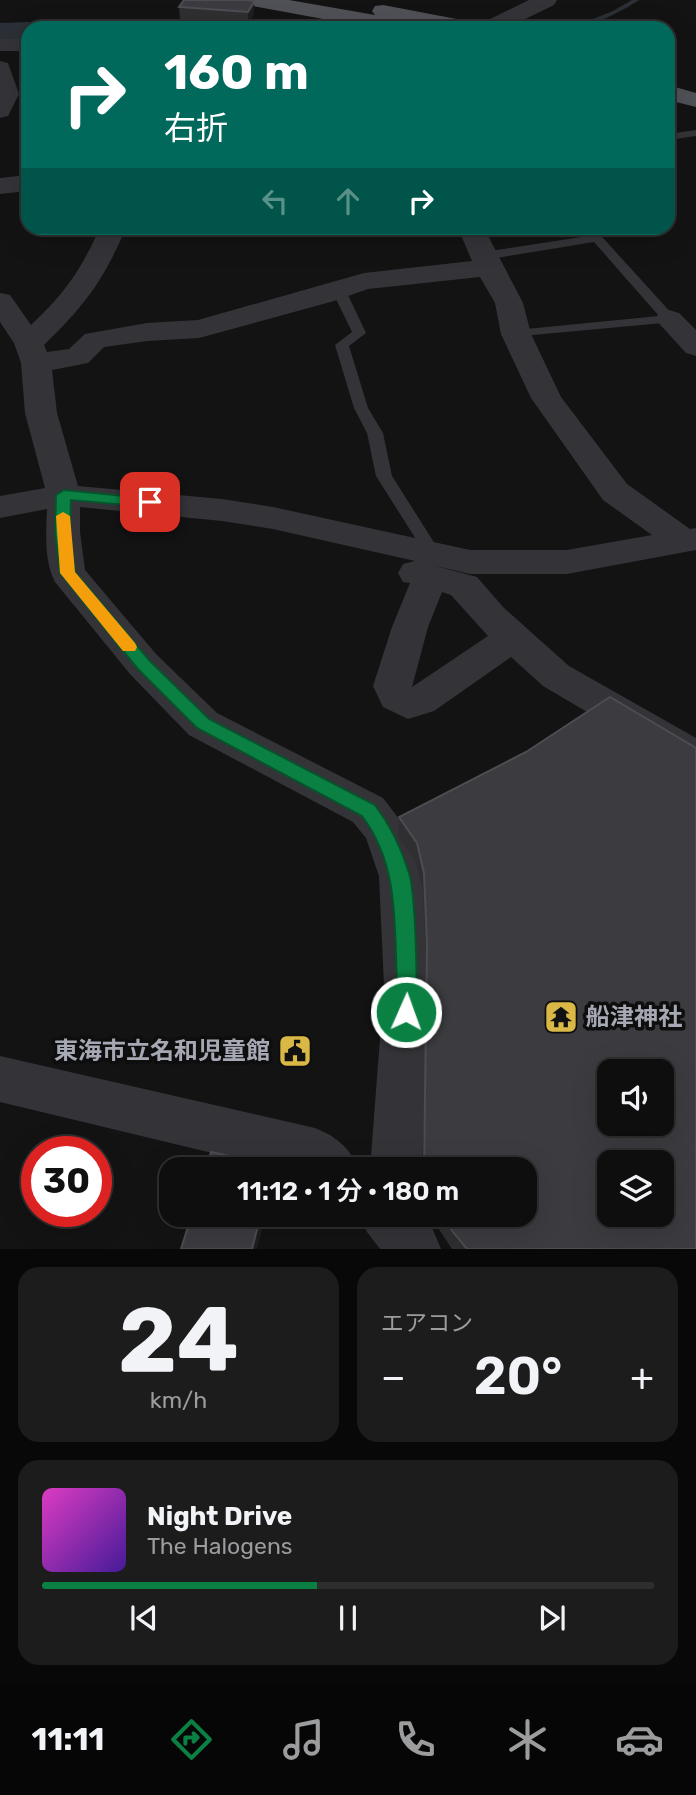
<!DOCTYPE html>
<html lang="ja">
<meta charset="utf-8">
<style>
:root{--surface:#0e0e0f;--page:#1c1c1d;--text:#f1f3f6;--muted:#9b9c9e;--line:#2e2e2f;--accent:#0b8043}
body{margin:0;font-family:Rubik,"Noto Sans JP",sans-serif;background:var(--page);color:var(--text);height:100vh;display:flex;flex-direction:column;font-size:26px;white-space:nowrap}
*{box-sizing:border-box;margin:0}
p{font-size:23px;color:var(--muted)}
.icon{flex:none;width:38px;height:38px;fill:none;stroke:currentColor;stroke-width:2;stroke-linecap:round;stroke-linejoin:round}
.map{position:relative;height:1249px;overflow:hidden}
.drawer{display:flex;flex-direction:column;gap:18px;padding:18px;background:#080808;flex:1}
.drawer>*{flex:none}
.hud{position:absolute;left:21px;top:21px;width:654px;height:214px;border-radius:21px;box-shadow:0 7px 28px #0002,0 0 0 2px var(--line);background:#00695c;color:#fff;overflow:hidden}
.fabs{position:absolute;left:597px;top:1059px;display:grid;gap:14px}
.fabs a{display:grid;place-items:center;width:77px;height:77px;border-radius:14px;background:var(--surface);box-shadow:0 7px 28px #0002,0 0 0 2px var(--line);font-size:35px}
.speed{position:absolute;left:21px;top:1136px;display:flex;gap:14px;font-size:35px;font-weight:700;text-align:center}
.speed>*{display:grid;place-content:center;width:91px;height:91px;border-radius:50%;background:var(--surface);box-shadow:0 7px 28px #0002,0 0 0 2px var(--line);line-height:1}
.speed .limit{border:10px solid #d22;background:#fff;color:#111}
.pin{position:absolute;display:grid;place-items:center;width:60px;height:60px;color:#fff;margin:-30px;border-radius:14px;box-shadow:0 4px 10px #0006}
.me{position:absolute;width:77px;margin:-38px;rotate:2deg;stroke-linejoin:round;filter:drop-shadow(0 0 5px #0008)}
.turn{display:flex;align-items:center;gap:24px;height:147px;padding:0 28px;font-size:32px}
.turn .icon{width:91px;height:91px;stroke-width:2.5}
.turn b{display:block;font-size:49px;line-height:60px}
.lanes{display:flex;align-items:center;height:66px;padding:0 28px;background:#0003;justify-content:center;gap:35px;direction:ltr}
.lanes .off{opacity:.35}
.big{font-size:52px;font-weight:600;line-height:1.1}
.drawer .card{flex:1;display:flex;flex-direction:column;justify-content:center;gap:10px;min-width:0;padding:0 24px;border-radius:21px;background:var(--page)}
.drawer .dial{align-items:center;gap:0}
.dial b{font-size:91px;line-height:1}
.song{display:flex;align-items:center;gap:21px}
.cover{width:84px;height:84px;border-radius:10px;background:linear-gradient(135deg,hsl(310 70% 55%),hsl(260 70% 35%))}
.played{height:7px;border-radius:4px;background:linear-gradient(90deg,var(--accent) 45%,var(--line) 45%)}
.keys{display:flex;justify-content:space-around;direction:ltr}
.heat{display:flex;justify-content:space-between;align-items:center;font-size:38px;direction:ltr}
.drawer .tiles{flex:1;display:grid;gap:18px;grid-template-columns:1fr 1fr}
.card:last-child{grid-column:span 2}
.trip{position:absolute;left:159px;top:1157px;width:378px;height:70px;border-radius:21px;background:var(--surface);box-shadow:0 7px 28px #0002,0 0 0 2px var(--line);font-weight:600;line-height:70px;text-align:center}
.dock{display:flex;height:112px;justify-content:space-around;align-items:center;background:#060606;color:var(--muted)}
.dock .icon{width:49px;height:49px}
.dock .current{color:var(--accent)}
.dock b{font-size:32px;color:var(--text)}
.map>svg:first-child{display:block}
</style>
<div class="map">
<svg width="696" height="1249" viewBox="0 0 696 1249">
<rect width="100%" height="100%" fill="#131314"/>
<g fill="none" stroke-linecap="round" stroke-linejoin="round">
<path fill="#2b3036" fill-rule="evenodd" d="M 632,0 L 639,0 C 623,11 589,28 570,28 L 613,11 Z"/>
<path fill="#2b3036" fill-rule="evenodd" d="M 28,22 L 42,28 L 28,28 L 28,42 L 0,43 L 0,23 Z"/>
<path fill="#343438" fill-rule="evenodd" d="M 696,130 L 696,136 L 668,140 L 668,134 Z
M 582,228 L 594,228 L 674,316 L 674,322 L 511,337 L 509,334 L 516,330 L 659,316 L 594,242 L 484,260 L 478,256 L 484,252 L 588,236 Z
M 335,287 L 348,295 L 366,333 L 349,346 L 368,408 L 383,433 L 392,476 L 435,544 L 430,555 L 418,555 L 416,551 L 419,544 L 376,476 L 367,433 L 354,408 L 335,345 L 352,332 L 335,297 L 328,291 Z"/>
<path fill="#343438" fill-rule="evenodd" d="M 0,39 L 28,39 L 28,51 L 0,51 Z
M 0,61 L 8,63 L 19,94 L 8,116 L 0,118 Z
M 28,175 L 28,191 L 0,194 L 0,178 Z
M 100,228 L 126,228 C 103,281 86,304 44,345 L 47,352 L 69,349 L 85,334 L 147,323 L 198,320 L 364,273 L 472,261 L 458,228 L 484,228 L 523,303 L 531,334 L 561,397 L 627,484 L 690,529 L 696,528 L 696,550 L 567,574 L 470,574 L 432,565 L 477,577 L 504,608 L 569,666 L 696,738 L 696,773 L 682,768 L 543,686 L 511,657 L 434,711 L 408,719 L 383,707 L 373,686 L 392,627 L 410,583 L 403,582 L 398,573 L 403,564 L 415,561 L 273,529 L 222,521 L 80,507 L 80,532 L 85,570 L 156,654 L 217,713 L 383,798 L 399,819 L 423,876 L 430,986 L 422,1169 L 370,1169 L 384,986 L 379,876 L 366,838 L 353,822 L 189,735 L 130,674 L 55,582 C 44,562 46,532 47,509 L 0,518 L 0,496 L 45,488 L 25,413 L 21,363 L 14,343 L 0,322 L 0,293 L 10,295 L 31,325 C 66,292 80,271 100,228 ZM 480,277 L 495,303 L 501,334 L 531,398 L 603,500 L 652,535 L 567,550 L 470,550 L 273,507 L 222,499 L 78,486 L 57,413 L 52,370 L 88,363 L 104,347 L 147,341 L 199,338 L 334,301 L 368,289 ZM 442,592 L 451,595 L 488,636 L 412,687 L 428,627 Z
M 669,310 L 679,313 L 696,330 L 696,356 L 686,353 L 655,319 L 659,313 Z
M 0,1056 L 315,1128 C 337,1137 349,1147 359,1169 L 279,1169 L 0,1102 Z
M 359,1214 L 420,1214 L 433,1230 L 441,1249 L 380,1249 L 367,1232 Z"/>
<path fill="#343438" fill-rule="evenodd" d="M 529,0 L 557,0 L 554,5 L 507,28 L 479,28 L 482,23 Z"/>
<path fill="#505157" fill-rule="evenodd" d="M 242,0 L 289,0 L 375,15 L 372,11 L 375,6 L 383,5 L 467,21 L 475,23 L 478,28 L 435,28 L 418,25 L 420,28 L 372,28 L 253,6 L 245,5 Z
M 668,85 L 696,93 L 696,107 L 668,100 Z"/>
</g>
<path fill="#2f2f32" d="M 254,2 L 254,14 L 248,25 L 180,20 L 179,7 Z
M 399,817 L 696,1249 L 452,1249 L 429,1214 L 525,1214 L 525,1169 L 423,1169 L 426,962 L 423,891 L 416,862 L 398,836 Z"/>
<path fill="#1e1e20" d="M 254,2 L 254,14 L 248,25 L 248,12 Z
M 261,1214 L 266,1214 L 257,1249 L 252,1249 Z"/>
<path fill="#3c3c40" stroke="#4c4d52" stroke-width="2" fill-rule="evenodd" d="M 184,0 L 251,0 L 254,2 L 248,12 L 179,7 Z
M 610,697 L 696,748 L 696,1249 L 467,1249 L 453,1232 L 441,1214 L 525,1214 L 525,1169 L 424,1169 L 427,945 L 424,873 L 417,843 L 399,817 L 526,752 ZM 609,1071 L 662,1071 L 662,1124 L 609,1124 ZM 609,1162 L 662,1162 L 662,1214 L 609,1214 Z
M 211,1152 L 274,1166 L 273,1169 L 206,1169 Z
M 192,1214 L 261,1214 L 252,1249 L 181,1249 Z"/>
<path fill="#0b8043" stroke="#07532c" stroke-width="2" d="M 64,490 L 155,499 L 157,502 L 150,507 L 71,500 L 70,532 L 75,572 L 149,660 L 209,719 L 375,805 C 391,826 401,847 409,873 C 415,891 420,1003 413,1019 L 406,1021 L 398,1019 C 393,1007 397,994 397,981 C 394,922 399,865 362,816 L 197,728 L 137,668 L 60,573 L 55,532 L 56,495 Z"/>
<path fill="#f59e0b" d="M 63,512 L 70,516 L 75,572 L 135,643 L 137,647 L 135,651 L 123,651 L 60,573 L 56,516 Z"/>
<defs>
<symbol id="temple-square" viewBox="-11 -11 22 22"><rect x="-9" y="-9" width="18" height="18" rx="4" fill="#dab845" stroke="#0e0e0f"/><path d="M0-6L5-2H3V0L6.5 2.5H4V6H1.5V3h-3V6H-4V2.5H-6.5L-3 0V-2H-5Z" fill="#111"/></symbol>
<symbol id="civic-square" viewBox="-11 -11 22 22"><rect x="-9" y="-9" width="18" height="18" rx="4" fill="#dab845" stroke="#0e0e0f"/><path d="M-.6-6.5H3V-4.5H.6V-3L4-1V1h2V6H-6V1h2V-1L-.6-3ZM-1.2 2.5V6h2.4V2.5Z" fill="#111"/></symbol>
</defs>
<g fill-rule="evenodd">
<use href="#temple-square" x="542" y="998" width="38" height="38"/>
<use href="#civic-square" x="276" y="1032" width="38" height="38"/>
</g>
<g text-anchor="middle" stroke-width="7" stroke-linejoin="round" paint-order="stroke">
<g font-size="24" font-weight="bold" fill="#a6a8b3" stroke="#0e0e0f" text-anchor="start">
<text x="586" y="1025">船津神社</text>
<text x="270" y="1059" text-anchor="end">東海市立名和児童館</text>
</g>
</g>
</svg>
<div class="fabs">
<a><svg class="icon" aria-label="sound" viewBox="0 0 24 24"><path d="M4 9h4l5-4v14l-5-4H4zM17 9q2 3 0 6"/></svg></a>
<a><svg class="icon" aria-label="layers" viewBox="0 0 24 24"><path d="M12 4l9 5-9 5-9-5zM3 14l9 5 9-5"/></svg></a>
</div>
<div class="speed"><div class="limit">30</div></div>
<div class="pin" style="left:150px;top:502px;background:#d93025"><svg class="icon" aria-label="arrive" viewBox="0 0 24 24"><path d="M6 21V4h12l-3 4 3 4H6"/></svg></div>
<svg class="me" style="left:406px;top:1012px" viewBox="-20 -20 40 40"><circle r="17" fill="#0b8043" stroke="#fff" stroke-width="3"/><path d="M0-11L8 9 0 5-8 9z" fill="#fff"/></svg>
<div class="trip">11:12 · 1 分 · 180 m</div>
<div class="hud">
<div class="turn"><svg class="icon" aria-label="right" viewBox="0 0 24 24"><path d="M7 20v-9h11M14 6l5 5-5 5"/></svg><div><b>160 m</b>右折</div></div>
<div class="lanes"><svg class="icon off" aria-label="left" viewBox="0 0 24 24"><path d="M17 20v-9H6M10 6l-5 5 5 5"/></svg><svg class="icon off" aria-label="ahead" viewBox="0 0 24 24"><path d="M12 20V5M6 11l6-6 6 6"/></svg><svg class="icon" aria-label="right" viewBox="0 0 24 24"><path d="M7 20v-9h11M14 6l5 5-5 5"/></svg></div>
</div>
</div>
<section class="drawer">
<div class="tiles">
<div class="card dial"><b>24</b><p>km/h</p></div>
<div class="card"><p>エアコン</p>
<div class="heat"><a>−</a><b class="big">20°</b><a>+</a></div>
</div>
<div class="card">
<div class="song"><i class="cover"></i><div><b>Night Drive</b><p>The Halogens</p></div></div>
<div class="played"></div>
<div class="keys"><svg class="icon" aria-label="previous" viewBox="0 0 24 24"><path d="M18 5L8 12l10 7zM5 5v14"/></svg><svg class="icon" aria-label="pause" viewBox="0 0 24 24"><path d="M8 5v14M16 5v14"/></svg><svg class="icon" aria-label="next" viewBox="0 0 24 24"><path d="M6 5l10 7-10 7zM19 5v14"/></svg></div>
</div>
</div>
</section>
<nav class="dock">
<b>11:11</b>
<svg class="icon current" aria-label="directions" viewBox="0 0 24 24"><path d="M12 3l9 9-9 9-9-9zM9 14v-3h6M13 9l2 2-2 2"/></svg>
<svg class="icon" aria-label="music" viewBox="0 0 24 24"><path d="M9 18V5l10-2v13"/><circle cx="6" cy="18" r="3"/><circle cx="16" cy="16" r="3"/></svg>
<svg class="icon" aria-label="phone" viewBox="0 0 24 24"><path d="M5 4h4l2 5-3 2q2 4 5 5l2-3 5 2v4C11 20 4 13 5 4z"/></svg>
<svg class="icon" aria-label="climate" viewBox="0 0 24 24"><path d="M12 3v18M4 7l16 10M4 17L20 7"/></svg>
<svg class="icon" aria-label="car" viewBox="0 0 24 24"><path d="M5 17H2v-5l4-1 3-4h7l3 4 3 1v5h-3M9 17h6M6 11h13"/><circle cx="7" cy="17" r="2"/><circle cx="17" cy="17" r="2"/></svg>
</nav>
